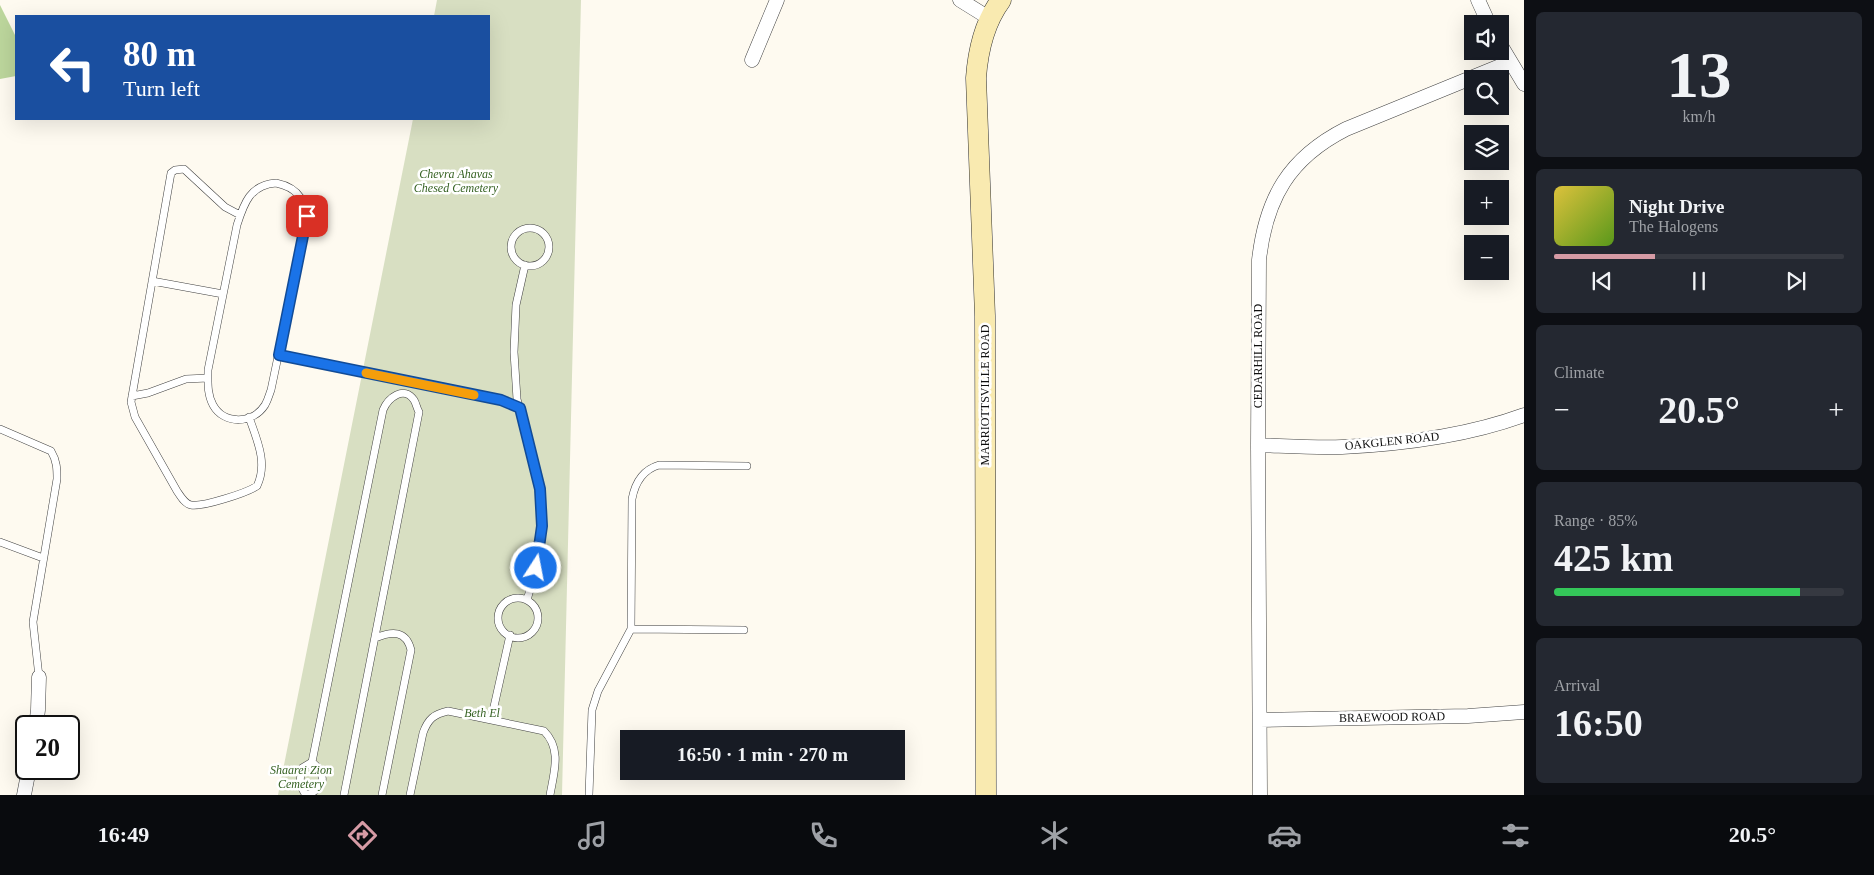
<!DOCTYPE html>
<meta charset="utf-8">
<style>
:root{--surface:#171b24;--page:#242831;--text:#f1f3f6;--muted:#9ea1a6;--line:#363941;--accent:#d69ba5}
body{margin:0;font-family:"Times New Roman",serif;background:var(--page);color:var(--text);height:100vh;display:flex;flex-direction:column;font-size:19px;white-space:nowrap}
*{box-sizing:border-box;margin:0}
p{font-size:16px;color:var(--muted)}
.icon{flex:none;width:28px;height:28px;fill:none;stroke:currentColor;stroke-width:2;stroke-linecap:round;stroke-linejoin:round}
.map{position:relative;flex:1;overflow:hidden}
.side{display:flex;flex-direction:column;gap:12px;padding:12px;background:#0d0f14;width:350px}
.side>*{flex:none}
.guide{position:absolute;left:15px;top:15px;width:475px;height:105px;border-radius:0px;box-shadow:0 5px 20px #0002;background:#1a4fa0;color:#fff;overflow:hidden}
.controls{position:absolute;left:1464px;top:15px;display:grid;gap:10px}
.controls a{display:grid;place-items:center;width:45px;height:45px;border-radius:0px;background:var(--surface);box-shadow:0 5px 20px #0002;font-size:25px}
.speed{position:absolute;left:15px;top:715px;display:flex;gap:10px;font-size:25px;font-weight:700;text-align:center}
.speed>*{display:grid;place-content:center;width:65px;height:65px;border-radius:50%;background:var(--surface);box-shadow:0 5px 20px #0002;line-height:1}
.speed .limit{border:2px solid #111;border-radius:8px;background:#fff;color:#111}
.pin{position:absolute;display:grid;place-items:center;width:42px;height:42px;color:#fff;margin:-21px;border-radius:10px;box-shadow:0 2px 8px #0006}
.me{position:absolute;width:55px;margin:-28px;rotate:11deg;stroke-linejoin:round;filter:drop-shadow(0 0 4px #0008)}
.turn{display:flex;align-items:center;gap:18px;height:105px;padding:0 25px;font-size:22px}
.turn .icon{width:65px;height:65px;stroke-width:2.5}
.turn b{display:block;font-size:35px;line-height:42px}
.big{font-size:38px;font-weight:600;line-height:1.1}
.side .card{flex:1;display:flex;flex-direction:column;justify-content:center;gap:8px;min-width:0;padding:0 18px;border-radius:8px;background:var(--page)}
.side .dial{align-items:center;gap:0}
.dial b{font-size:65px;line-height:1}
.song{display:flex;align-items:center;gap:15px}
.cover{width:60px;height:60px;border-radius:8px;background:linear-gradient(135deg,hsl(50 70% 55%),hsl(90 70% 35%))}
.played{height:5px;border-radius:2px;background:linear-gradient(90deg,var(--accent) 35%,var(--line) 35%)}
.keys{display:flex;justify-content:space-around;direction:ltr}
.heat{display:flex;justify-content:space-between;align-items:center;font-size:28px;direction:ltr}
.charge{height:8px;border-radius:4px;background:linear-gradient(90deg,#34c759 85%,var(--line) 0)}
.trip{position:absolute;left:620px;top:730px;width:285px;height:50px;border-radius:0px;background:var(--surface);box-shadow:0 5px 20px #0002;font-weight:600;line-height:50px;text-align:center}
.dock{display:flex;height:80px;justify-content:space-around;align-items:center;background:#090b0e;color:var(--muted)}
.dock .icon{width:35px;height:35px}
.dock .active{color:var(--accent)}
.dock b{font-size:22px;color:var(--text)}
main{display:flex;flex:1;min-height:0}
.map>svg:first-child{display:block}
</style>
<main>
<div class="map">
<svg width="1524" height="795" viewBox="0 0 1524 795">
<rect width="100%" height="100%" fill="#fefaf0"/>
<path fill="#bcd69c" d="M 0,5 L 16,37 L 16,76 L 0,79 Z"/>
<path fill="#d8dfc2" d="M 437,0 L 581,0 L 562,795 L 278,795 L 413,119 L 489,119 L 489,16 L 434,16 Z"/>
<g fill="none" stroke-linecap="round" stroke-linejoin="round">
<defs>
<path id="lane" d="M 276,183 C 300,188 309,204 305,227 L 271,390 C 269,395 268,400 265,405 C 253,424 224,425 213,405 C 207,394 208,382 208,370 L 237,225 C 244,203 250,185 276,183 Z
M 240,215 L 225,207 L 184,169 L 175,170 L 171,173 L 131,402 L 135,417 L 177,491 C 181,497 185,504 191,505 C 203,507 246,493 257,486 C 268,463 257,440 249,417
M511 247a19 19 0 1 1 38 0a19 19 0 1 1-38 0Z
M 525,265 L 516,305 L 514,352 L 517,399 L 540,489 L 542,526 L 536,569 L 527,600
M 152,281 L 223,294
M 279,355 L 501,400 L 520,408
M 132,396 L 148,393 L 186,379 L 208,378
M 0,429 L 51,451 C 57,461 57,469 57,479 L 33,622 L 39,677
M 0,542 L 43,558
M498 618a20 20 0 1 1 40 0a20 20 0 1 1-40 0Z
M 631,629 L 744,630
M 375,638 C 392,631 406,630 411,650 L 382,795
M 491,720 L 510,635
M 312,762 L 383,410 C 388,398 404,385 414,400 C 416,403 417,409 419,412 L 344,795
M 306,795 C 325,789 328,775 312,762
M 306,795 C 298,785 300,779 302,768 L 312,762
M 410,795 L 423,733 C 428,719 434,714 448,711 L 544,731 C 562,749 554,772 550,795
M 589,795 L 592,710 L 598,691 L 631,629 L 632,499 C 635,483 642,470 659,465 L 747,466"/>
<path id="street" d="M 960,0 L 989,18
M 1478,0 L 1489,24
M 1500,44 L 1524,84
M 752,60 L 777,0
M 1258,445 C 1286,446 1314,448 1342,447 C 1403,444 1467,436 1524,415
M 1260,720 L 1468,716 L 1524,712
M 36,726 L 38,710 L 39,677
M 24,795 L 29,769
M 1260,795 L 1258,445 L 1259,260 C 1266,198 1289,158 1346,129 L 1510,62"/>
<path id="secondary" d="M 986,795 L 985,316 L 976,78 C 978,50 984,23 1001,0"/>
</defs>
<use href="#lane" stroke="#414141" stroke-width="8"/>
<use href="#street" stroke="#414141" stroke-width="15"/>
<use href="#secondary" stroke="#303030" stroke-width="21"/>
<use href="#lane" stroke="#fff" stroke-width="7"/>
<use href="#street" stroke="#fff" stroke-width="14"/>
<use href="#secondary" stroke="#f9eab0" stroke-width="20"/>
</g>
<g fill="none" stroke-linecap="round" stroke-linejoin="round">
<defs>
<path id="route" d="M 307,216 L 279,355 L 501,400 L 520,408 L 540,489 L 542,526 L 536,568"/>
</defs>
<use href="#route" stroke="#114b97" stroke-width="12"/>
<use href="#route" stroke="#1a73e8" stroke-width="9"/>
<path stroke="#f59e0b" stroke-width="9" d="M 366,373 L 474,395"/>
</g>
<g text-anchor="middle" stroke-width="5" stroke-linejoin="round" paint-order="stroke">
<g font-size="12" font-style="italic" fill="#366223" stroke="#fff">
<text x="456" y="178">Chevra Ahavas<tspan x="456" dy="14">Chesed Cemetery</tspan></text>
<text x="482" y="717">Beth El</text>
<text x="301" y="774">Shaarei Zion<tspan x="301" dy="14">Cemetery</tspan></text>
</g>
<g font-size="12" fill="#0e0e0e" stroke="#fff">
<text transform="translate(1258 356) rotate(-90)" y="4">CEDARHILL ROAD</text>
<text transform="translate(985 395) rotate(-90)" y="4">MARRIOTTSVILLE ROAD</text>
<text transform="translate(1392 441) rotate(-6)" y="4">OAKGLEN ROAD</text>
<text transform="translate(1392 717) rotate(-1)" y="4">BRAEWOOD ROAD</text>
</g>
</g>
</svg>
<div class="controls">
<a><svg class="icon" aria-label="sound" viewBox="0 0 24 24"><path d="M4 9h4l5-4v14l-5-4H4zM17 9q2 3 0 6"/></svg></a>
<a><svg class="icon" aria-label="search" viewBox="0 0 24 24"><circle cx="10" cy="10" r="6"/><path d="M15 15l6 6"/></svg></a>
<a><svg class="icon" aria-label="layers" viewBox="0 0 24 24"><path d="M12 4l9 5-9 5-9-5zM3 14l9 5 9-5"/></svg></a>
<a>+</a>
<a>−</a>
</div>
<div class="speed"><div class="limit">20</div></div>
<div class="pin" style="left:307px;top:216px;background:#d93025"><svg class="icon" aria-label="arrive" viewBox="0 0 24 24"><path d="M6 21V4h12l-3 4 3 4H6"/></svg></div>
<svg class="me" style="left:536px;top:568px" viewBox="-20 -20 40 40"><circle r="17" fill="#1a73e8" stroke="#fff" stroke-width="3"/><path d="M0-11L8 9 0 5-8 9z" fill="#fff"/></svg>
<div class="trip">16:50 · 1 min · 270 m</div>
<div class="guide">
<div class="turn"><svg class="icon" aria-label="left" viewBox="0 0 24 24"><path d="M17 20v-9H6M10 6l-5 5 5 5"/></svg><div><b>80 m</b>Turn left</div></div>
</div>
</div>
<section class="side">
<div class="card dial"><b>13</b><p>km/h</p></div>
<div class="card">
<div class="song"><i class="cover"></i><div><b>Night Drive</b><p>The Halogens</p></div></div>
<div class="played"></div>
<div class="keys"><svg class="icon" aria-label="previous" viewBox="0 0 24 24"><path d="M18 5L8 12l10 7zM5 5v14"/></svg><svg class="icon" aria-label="pause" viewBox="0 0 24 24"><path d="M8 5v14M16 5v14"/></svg><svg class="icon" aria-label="next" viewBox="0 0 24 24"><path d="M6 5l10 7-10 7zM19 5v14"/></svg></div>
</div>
<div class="card"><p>Climate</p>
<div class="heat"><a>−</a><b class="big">20.5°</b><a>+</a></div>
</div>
<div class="card"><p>Range · 85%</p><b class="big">425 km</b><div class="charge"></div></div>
<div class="card"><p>Arrival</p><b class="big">16:50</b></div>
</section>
</main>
<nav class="dock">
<b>16:49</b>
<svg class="icon active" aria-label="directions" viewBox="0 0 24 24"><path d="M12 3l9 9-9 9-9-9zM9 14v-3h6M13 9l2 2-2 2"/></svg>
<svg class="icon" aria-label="music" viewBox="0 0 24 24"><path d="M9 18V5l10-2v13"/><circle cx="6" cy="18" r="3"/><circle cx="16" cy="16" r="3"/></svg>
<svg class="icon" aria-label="phone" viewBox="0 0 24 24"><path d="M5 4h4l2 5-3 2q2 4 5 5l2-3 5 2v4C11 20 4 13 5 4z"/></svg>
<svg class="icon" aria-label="climate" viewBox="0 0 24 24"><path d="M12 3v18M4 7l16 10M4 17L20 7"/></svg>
<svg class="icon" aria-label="car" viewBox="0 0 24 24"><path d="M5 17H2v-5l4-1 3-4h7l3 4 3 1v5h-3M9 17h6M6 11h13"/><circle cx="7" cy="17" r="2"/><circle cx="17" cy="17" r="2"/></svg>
<svg class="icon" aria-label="filters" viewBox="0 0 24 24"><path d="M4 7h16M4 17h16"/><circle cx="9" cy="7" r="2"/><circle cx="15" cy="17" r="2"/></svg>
<b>20.5°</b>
</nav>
